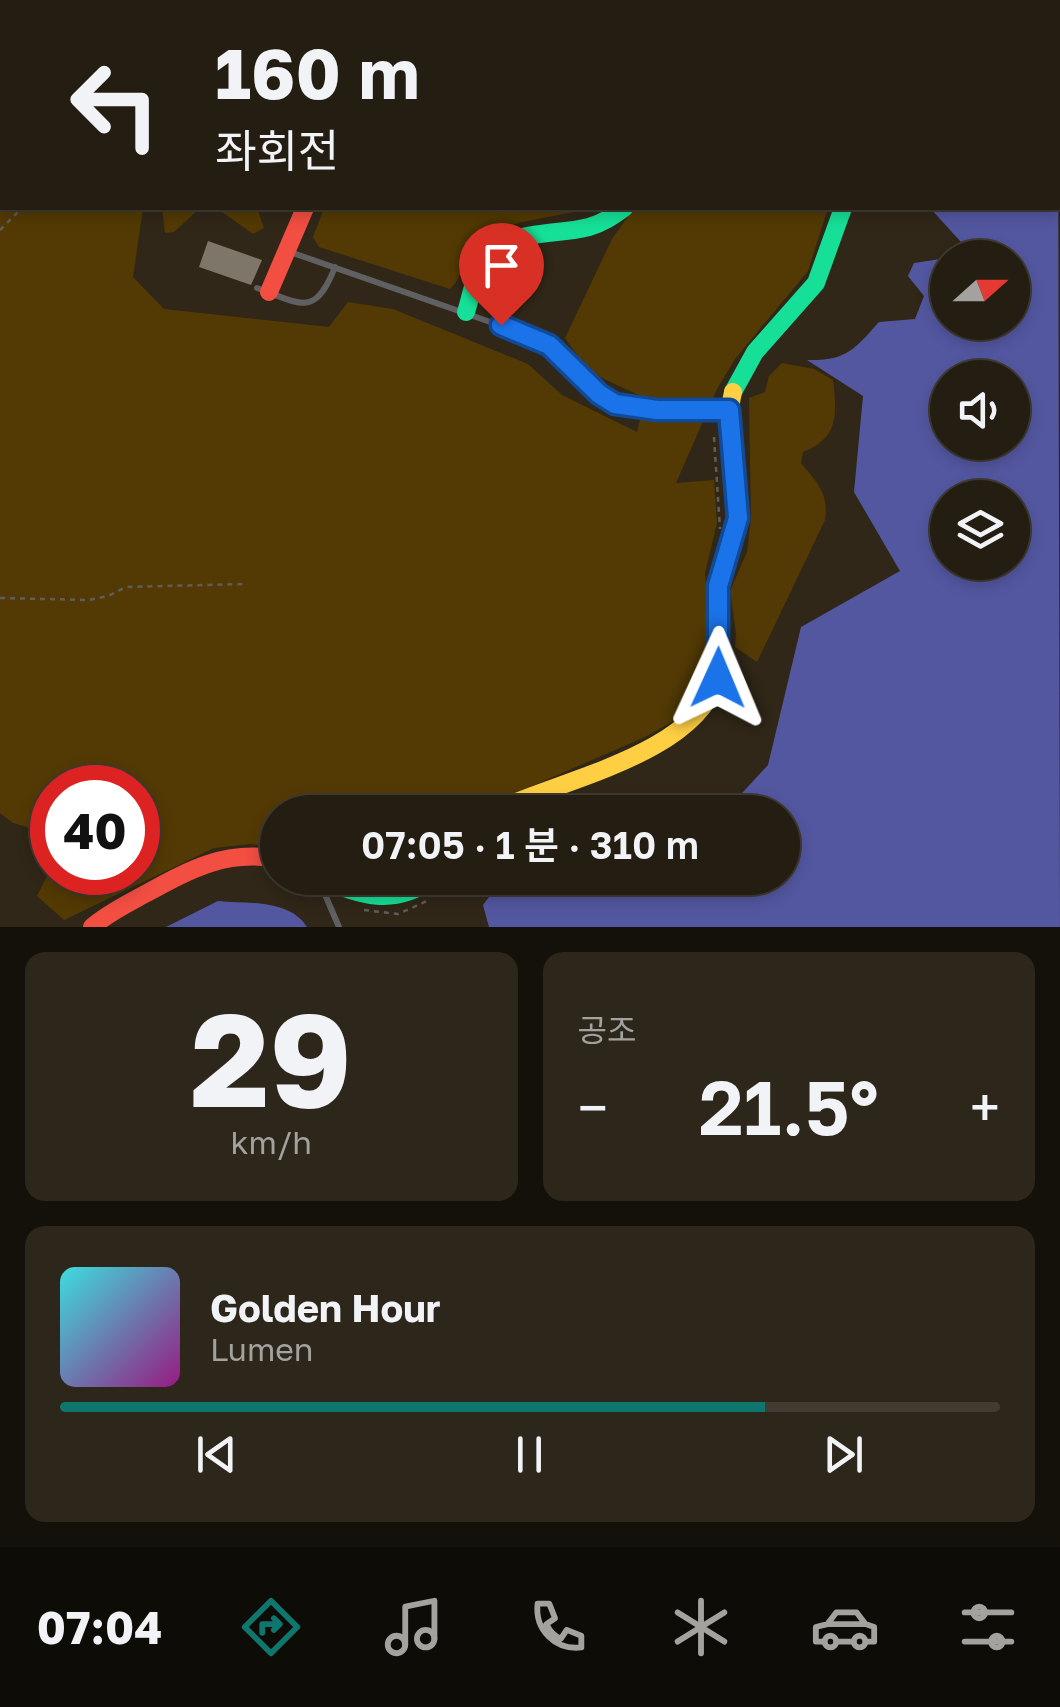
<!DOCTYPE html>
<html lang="ko">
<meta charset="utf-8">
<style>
:root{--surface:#241d12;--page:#2c261b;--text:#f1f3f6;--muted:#a3a29f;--line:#413b32;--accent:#0f766e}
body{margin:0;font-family:"Golos Text","Noto Sans KR",sans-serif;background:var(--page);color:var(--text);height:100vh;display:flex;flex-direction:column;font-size:38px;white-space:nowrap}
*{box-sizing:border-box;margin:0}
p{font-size:32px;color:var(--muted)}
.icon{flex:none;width:55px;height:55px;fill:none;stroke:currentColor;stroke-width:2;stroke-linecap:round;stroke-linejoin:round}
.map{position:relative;height:927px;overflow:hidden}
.drawer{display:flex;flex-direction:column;gap:25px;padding:25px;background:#14100a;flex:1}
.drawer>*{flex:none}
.banner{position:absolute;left:0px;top:0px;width:1060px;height:210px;box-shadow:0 5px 15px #0003,0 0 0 2px var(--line);background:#241d12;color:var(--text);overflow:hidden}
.needle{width:65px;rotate:69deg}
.fabs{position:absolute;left:930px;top:240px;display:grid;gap:20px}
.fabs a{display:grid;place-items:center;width:100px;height:100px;border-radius:50%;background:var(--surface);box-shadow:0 5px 15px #0003,0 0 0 2px var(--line);font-size:50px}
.speed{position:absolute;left:30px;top:765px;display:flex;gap:20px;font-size:50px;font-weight:700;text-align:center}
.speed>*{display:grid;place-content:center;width:130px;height:130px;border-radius:50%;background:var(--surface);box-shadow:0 5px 15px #0003,0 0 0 2px var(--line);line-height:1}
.speed .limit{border:15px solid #d22;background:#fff;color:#111}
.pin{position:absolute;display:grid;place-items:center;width:85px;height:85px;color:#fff;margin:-102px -42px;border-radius:50% 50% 50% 0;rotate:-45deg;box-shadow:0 0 10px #0007}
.pin .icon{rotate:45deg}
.me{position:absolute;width:110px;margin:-55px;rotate:1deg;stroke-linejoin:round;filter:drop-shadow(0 0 8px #0008)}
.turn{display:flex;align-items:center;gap:35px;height:210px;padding:0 50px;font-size:45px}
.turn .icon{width:130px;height:130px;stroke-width:2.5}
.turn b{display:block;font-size:70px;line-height:85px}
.big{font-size:75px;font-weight:600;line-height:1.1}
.drawer .tile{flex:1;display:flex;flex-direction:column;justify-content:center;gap:15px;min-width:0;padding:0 35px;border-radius:20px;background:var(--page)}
.drawer .dial{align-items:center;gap:0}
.dial b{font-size:130px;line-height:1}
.song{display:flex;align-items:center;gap:30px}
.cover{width:120px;height:120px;border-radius:15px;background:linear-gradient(135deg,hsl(180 70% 55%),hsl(310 70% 35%))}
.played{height:10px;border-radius:5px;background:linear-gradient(90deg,var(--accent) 75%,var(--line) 75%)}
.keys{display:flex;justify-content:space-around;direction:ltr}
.heat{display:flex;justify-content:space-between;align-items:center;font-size:55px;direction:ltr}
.drawer .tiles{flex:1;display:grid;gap:25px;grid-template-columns:1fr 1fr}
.tile:last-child{grid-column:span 2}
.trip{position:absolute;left:260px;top:795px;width:540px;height:100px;border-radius:50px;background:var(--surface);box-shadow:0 5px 15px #0003,0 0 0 2px var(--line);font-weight:600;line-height:100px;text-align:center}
.tab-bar{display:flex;height:160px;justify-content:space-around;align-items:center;background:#0e0c07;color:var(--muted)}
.tab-bar .icon{width:70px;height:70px}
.tab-bar .on{color:var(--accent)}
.tab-bar b{font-size:45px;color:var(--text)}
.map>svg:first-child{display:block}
</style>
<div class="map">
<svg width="1060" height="927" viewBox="0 0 1060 927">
<rect width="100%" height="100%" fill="#302718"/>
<path fill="#533a04" d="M 0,0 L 74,0 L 2,2 L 2,208 L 143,208 L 133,277 L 164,309 L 329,327 L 348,302 L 393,309 L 528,364 L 562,395 L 637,432 L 645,398 L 589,372 L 565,338 L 612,239 L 634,208 L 828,208 L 808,271 L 735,359 L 717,389 L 676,483 L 714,480 L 717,523 L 705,573 L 711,651 L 709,677 L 698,699 L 675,720 L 645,737 L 486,806 L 478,812 L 278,812 L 277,848 L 250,844 L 214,848 L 64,920 L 37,896 L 52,866 L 52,872 L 138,872 L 138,788 L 52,788 L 52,834 L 13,823 L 0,813 Z
M 162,208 L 257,208 L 264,228 L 253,234 L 222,212 L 197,211 L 174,232 L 165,233 Z
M 324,208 L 590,208 C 554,219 496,219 471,248 C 460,260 464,277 450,289 L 319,247 L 313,237 Z
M 782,363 L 814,369 L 833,380 C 837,415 839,438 803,452 L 801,463 C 818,483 829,494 825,520 L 757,662 L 735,647 L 736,633 L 730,591 L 747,552 L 751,518 L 749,398 L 765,392 L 769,376 Z"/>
<path fill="#5357a0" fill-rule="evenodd" d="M 1058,89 L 1060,927 L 489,927 L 483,905 L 503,878 L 782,878 L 782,812 L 711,812 L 732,804 L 768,765 L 801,627 L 900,571 L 854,492 L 863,396 L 807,360 C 846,361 854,350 879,322 L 915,319 L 924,296 L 908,276 L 914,263 L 947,258 L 948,322 L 1012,322 L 1012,258 L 951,257 L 961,242 L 930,208 L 977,208 L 992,211 L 994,208 L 1058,208 ZM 948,378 L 1012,378 L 1012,442 L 948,442 ZM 948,498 L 1012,498 L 1012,562 L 948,562 Z
M 218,901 C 248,904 289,899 307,927 L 166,927 Z"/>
<path fill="#7e7668" d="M 208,241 L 262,260 L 251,285 L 199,267 Z"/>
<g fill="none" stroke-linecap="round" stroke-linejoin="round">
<path stroke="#605d59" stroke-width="2.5" stroke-dasharray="5 5" stroke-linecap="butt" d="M 94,2 L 99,0
M 333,2 L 338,0
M 0,82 L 2,80
M 0,230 L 22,208
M 714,437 L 720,529
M 0,598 L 89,600 L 108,596 L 126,587 L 244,584
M 364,910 L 398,914 L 427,901"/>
<path stroke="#605f61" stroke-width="6" d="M 290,252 L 536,338 C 563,353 578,378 602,396 C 631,417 693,412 727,410
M 257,288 C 301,304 315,318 335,267
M 320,883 L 339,927"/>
<path stroke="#605f61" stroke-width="12" d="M 632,0 L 638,2
M 382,2 L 383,0"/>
<path stroke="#16e098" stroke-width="18" d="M 466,312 C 471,297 473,280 481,266 C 504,227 551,237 589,227 C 603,223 613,216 624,208
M 733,392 L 755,352 L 816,283 L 843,208
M 318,878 C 361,895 393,908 434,878"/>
<path stroke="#ffcf43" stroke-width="18" d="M 1020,2 L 1021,0
M 493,812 C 558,780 693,756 717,680 C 727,650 715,618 718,588 C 721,562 736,540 737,514 C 739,473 723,434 733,392"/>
<path stroke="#f24e42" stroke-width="18" d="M 269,292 L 305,208
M 92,927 C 108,913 127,904 145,894 C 189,870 226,849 278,859"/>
</g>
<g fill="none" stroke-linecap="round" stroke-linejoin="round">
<defs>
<path id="route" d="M 501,325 L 549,345 L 599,394 L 615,404 L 657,410 L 729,410 L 738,518 L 718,586 L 718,678"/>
</defs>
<use href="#route" stroke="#114b97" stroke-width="25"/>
<use href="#route" stroke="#1a73e8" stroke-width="18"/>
</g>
</svg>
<div class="fabs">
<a><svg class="needle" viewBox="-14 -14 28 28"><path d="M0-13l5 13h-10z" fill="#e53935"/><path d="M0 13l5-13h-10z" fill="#a3a29f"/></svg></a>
<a><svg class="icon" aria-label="sound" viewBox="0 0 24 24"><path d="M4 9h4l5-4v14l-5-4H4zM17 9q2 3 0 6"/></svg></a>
<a><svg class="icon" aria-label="layers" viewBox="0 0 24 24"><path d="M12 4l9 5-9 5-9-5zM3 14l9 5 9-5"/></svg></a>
</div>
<div class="speed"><div class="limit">40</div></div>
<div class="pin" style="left:501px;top:325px;background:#d93025"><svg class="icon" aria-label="arrive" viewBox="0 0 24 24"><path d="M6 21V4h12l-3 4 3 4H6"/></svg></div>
<svg class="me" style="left:718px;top:678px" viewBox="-20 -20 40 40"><path d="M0-17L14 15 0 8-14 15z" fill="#1a73e8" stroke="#fff" stroke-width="4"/></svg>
<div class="trip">07:05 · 1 분 · 310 m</div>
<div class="banner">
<div class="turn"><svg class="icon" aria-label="left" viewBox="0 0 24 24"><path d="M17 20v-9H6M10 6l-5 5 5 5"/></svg><div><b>160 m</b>좌회전</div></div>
</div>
</div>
<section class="drawer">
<div class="tiles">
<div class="tile dial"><b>29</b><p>km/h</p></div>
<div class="tile"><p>공조</p>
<div class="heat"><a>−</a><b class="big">21.5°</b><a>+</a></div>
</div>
<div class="tile">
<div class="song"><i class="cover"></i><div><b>Golden Hour</b><p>Lumen</p></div></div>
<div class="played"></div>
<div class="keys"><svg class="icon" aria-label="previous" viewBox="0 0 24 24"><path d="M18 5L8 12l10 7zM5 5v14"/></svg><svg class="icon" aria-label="pause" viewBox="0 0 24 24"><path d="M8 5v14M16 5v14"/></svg><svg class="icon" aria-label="next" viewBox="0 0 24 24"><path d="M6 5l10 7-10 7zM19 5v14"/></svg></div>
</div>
</div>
</section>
<nav class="tab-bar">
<b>07:04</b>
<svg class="icon on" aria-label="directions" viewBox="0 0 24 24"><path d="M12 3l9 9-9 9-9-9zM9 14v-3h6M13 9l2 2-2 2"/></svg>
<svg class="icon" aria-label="music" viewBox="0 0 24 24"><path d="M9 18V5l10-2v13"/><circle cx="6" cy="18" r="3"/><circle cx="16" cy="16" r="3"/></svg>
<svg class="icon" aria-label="phone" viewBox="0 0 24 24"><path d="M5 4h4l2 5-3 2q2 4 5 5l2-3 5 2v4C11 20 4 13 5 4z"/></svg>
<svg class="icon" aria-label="climate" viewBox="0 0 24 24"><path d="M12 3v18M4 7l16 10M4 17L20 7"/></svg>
<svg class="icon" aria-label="car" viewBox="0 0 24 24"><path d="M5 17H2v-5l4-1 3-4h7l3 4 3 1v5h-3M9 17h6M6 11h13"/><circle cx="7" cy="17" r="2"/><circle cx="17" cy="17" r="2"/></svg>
<svg class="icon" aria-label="filters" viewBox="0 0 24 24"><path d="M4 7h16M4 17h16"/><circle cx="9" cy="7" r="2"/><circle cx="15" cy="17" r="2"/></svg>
</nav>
